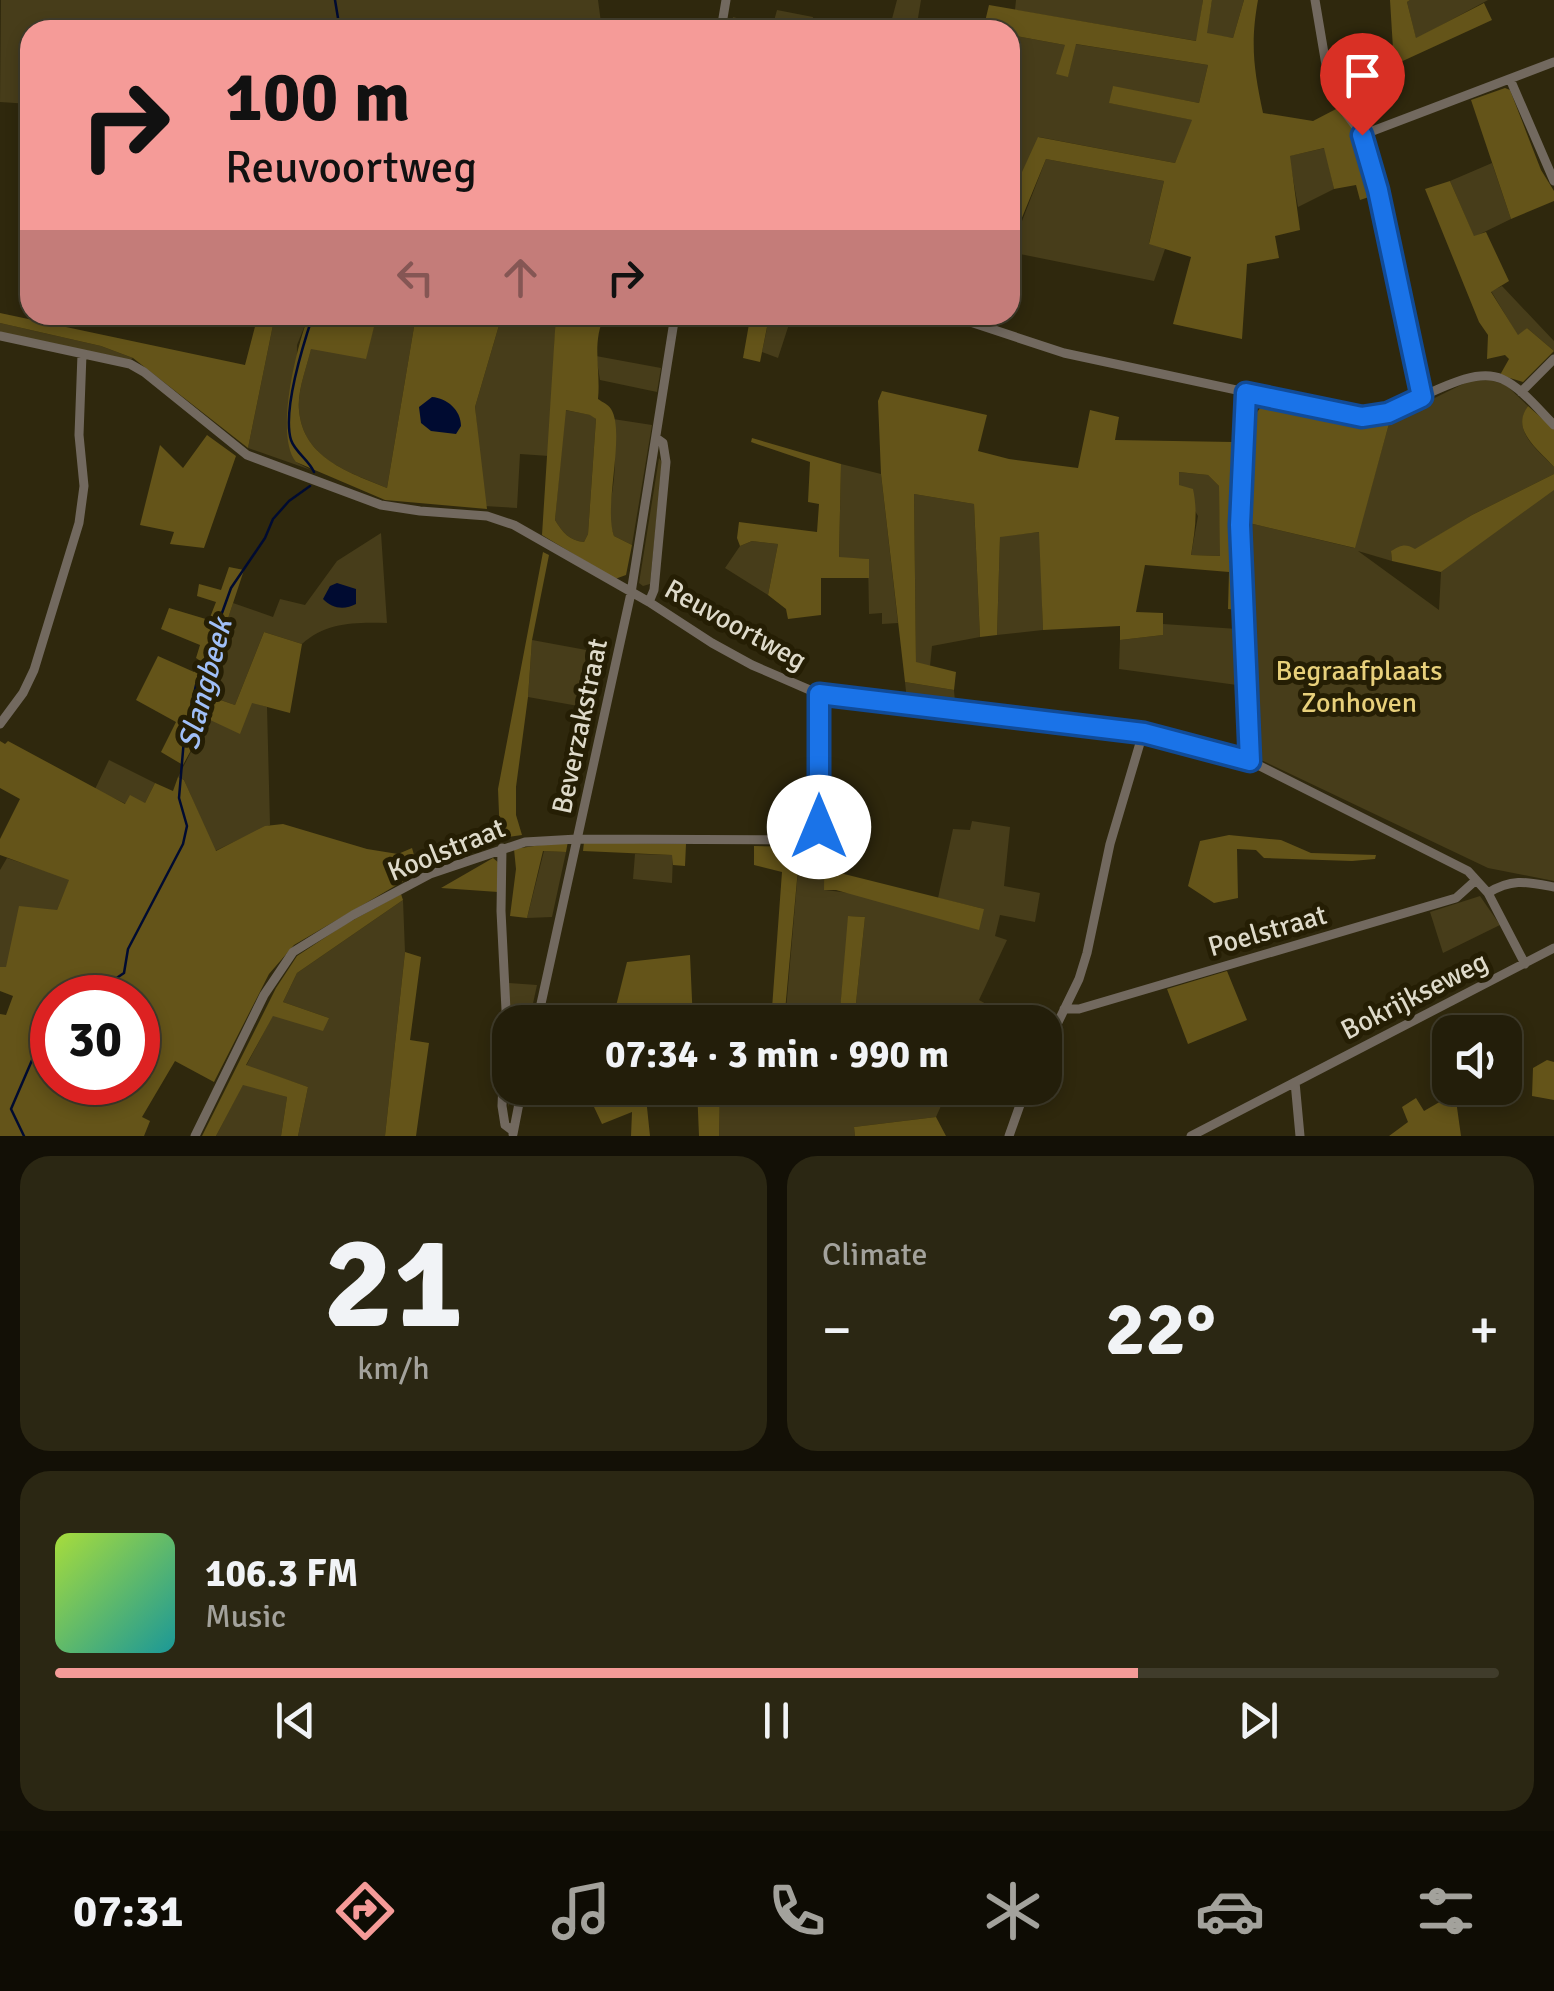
<!DOCTYPE html>
<meta charset="utf-8">
<style>
:root{--surface:#231e0a;--page:#2b2713;--text:#f1f3f6;--muted:#a3a29c;--line:#403c2b;--accent:#f59b98}
body{margin:0;font-family:Signika,sans-serif;background:var(--page);color:var(--text);height:100vh;display:flex;flex-direction:column;font-size:38px;white-space:nowrap}
*{box-sizing:border-box;margin:0}
p{font-size:32px;color:var(--muted)}
.icon{flex:none;width:55px;height:55px;fill:none;stroke:currentColor;stroke-width:2;stroke-linecap:round;stroke-linejoin:round}
.map{position:relative;height:1136px;overflow:hidden}
.side{display:flex;flex-direction:column;gap:20px;padding:20px;background:#131006;flex:1}
.side>*{flex:none}
.banner{position:absolute;left:20px;top:20px;width:1000px;height:305px;border-radius:30px;box-shadow:0 5px 15px #0003,0 0 0 2px var(--line);background:#f59b98;color:#111;overflow:hidden}
.buttons{position:absolute;left:1432px;top:1015px;display:grid;gap:20px}
.buttons a{display:grid;place-items:center;width:90px;height:90px;border-radius:20px;background:var(--surface);box-shadow:0 5px 15px #0003,0 0 0 2px var(--line);font-size:50px}
.speed{position:absolute;left:30px;top:975px;display:flex;gap:20px;font-size:50px;font-weight:700;text-align:center}
.speed>*{display:grid;place-content:center;width:130px;height:130px;border-radius:50%;background:var(--surface);box-shadow:0 5px 15px #0003,0 0 0 2px var(--line);line-height:1}
.speed .limit{border:15px solid #d22;background:#fff;color:#111}
.pin{position:absolute;display:grid;place-items:center;width:85px;height:85px;color:#fff;margin:-102px -42px;border-radius:50% 50% 50% 0;rotate:-45deg;box-shadow:0 0 10px #0007}
.pin .icon{rotate:45deg}
.me{position:absolute;width:110px;margin:-55px;rotate:0deg;stroke-linejoin:round;filter:drop-shadow(0 0 8px #0008)}
.turn{display:flex;align-items:center;gap:35px;height:210px;padding:0 40px;font-size:45px}
.turn .icon{width:130px;height:130px;stroke-width:2.5}
.turn b{display:block;font-size:70px;line-height:85px}
.lanes{display:flex;align-items:center;height:95px;padding:0 40px;background:#0003;justify-content:center;gap:50px;direction:ltr}
.lanes .off{opacity:.35}
.big{font-size:75px;font-weight:800;line-height:1.1}
.side .card{flex:1;display:flex;flex-direction:column;justify-content:center;gap:15px;min-width:0;padding:0 35px;border-radius:30px;background:var(--page)}
.side .dial{align-items:center;gap:0}
.dial b{font-size:130px;line-height:1}
.song{display:flex;align-items:center;gap:30px}
.cover{width:120px;height:120px;border-radius:15px;background:linear-gradient(135deg,hsl(80 70% 55%),hsl(180 70% 35%))}
.played{height:10px;border-radius:5px;background:linear-gradient(90deg,var(--accent) 75%,var(--line) 75%)}
.keys{display:flex;justify-content:space-around;direction:ltr}
.heat{display:flex;justify-content:space-between;align-items:center;font-size:55px;direction:ltr}
.side .tiles{flex:1;display:grid;gap:20px;grid-template-columns:1fr 1fr}
.card:last-child{grid-column:span 2}
.trip{position:absolute;left:492px;top:1005px;width:570px;height:100px;border-radius:30px;background:var(--surface);box-shadow:0 5px 15px #0003,0 0 0 2px var(--line);font-weight:800;line-height:100px;text-align:center}
.tab-bar{display:flex;height:160px;justify-content:space-around;align-items:center;background:#0e0c04;color:var(--muted)}
.tab-bar .icon{width:70px;height:70px}
.tab-bar .current{color:var(--accent)}
.tab-bar b{font-size:45px;color:var(--text)}
.map>svg:first-child{display:block}
</style>
<div class="map">
<svg width="1554" height="1136" viewBox="0 0 1554 1136">
<rect width="100%" height="100%" fill="#2f280d"/>
<path fill="#473d1a" d="M 1,0 L 598,0 L 602,30 L 30,30 L 30,104 L 0,102 Z
M 897,0 L 921,0 L 916,30 L 889,30 Z
M 1016,0 L 1203,0 L 1197,41 L 1015,10 Z
M 1212,0 L 1244,0 L 1233,38 L 1206,34 Z
M 1410,0 L 1488,0 L 1416,39 L 1407,2 Z
M 777,10 L 813,17 L 811,30 L 731,30 L 733,17 L 772,28 Z
M 1010,35 L 1065,45 L 1068,76 L 1075,44 L 1208,65 L 1199,103 L 1113,87 L 1110,103 L 1193,120 L 1175,163 L 1039,137 L 1010,198 Z
M 1325,148 L 1334,189 L 1298,207 L 1289,156 Z
M 1046,159 L 1164,181 L 1149,243 L 1165,249 L 1154,281 L 1010,252 Z
M 1492,163 L 1511,219 L 1474,237 L 1450,181 Z
M 1502,286 L 1554,341 L 1554,351 L 1527,328 L 1518,336 L 1491,291 Z
M 275,315 L 309,315 L 297,345 L 296,462 L 311,470 L 248,448 Z
M 377,315 L 416,315 L 387,488 C 349,472 303,459 299,410 C 297,391 307,367 311,348 L 365,358 Z
M 502,315 L 556,315 L 549,456 L 520,454 L 517,508 L 484,506 L 475,407 Z
M 759,315 L 792,315 L 778,358 L 762,352 L 767,328 L 757,324 Z
M 0,323 L 101,346 L 133,358 L 130,360 L 0,332 Z
M 596,356 L 661,368 L 657,392 L 600,380 Z
M 1490,380 L 1506,385 L 1528,406 C 1511,431 1537,449 1554,467 L 1554,474 L 1472,515 L 1415,550 L 1391,551 L 1392,561 L 1358,551 L 1439,610 L 1441,572 L 1545,491 L 1554,489 L 1554,881 L 1488,868 L 1261,760 L 1253,728 L 1245,522 L 1354,548 L 1390,420 L 1469,381 Z
M 565,410 L 591,415 L 596,419 L 588,534 L 584,542 C 570,541 562,532 555,520 Z
M 613,419 L 652,425 L 632,545 L 614,536 C 606,516 612,499 614,478 C 616,459 614,438 613,419 Z
M 659,458 L 662,462 L 650,584 L 643,586 L 639,583 Z
M 841,464 L 881,474 L 898,623 L 882,624 L 882,613 L 869,614 L 868,559 L 839,558 Z
M 1179,472 L 1208,475 L 1219,486 L 1221,556 L 1191,555 L 1198,516 L 1179,485 Z
M 914,494 L 974,504 L 980,637 L 932,646 L 930,666 L 916,663 Z
M 1040,532 L 1043,630 L 997,635 L 1000,536 Z
M 381,533 L 387,623 C 356,622 326,622 302,644 L 264,632 L 235,705 L 203,694 L 233,603 L 273,617 L 280,599 L 305,605 L 337,561 Z
M 752,541 L 778,544 L 768,595 L 725,568 L 740,546 Z
M 1163,624 L 1238,629 L 1237,685 L 1119,669 L 1120,640 L 1163,635 Z
M 532,640 L 608,654 L 595,709 L 528,697 Z
M 905,682 L 954,690 L 955,702 L 952,706 L 907,701 Z
M 252,702 L 267,707 L 270,825 L 215,851 L 184,780 L 178,777 L 208,719 Z
M 109,760 L 155,783 L 145,803 L 126,804 L 95,789 Z
M 972,821 L 1010,827 L 1004,886 L 1040,893 L 1035,922 L 1000,915 L 995,936 L 1007,940 L 979,1000 L 995,1009 L 988,1022 L 964,1018 L 962,1022 L 854,1022 L 865,917 L 849,916 L 839,1022 L 785,1022 L 800,847 L 824,847 L 825,890 L 984,909 L 938,898 L 953,829 L 970,830 Z
M 544,851 L 566,852 L 552,917 L 527,918 Z
M 635,854 L 673,855 L 672,883 L 633,879 Z
M 7,858 L 70,879 L 57,910 L 6,968 L 0,967 L 0,870 Z
M 1480,896 L 1500,925 L 1443,953 L 1430,912 Z
M 403,900 L 405,952 L 385,1136 L 298,1136 L 308,1087 L 246,1066 L 273,1015 L 329,1018 L 283,1002 L 297,973 Z
M 509,983 L 537,985 L 529,1022 L 510,1022 L 510,1088 L 514,1088 L 508,1107 Z
M 243,1084 L 287,1097 L 281,1136 L 216,1136 Z
M 720,1088 L 949,1088 L 936,1117 L 854,1127 L 855,1136 L 719,1136 Z"/>
<path fill="#645419" fill-rule="evenodd" d="M 1203,0 L 1212,0 L 1207,33 L 1233,38 L 1244,0 L 1258,0 C 1250,44 1254,70 1263,113 L 1313,121 L 1338,108 L 1359,139 L 1375,195 L 1360,200 L 1356,185 L 1334,189 L 1324,148 L 1290,156 L 1300,230 L 1275,236 L 1279,258 L 1247,264 L 1242,339 L 1173,324 L 1191,257 L 1149,244 L 1164,181 L 1046,159 L 1010,247 L 1010,198 L 1038,137 L 1175,163 L 1192,120 L 1109,103 L 1113,86 L 1199,103 L 1208,65 L 1076,44 L 1068,77 L 1056,74 L 1065,45 L 1010,35 L 1010,30 L 983,30 L 989,5 L 1196,41 Z
M 1390,0 L 1410,0 L 1407,2 L 1416,38 L 1484,3 L 1492,20 L 1394,65 Z
M 1505,88 L 1510,90 L 1541,170 L 1554,191 L 1554,201 L 1511,219 L 1471,100 Z
M 1450,181 L 1474,236 L 1486,232 L 1509,281 L 1491,292 L 1518,335 L 1527,328 L 1554,351 L 1523,382 L 1500,375 L 1509,359 L 1505,355 L 1487,359 L 1488,335 L 1479,322 L 1425,189 Z
M 0,313 L 245,365 L 258,315 L 275,315 L 248,448 L 133,358 L 101,346 L 0,323 Z
M 309,315 L 377,315 L 366,359 L 311,349 C 307,367 297,391 299,410 C 303,458 348,472 387,488 L 416,315 L 502,315 L 475,407 L 487,509 L 385,500 L 296,462 C 274,435 297,345 309,315 Z
M 556,315 L 605,315 C 591,343 601,369 598,399 C 602,402 608,404 611,409 C 626,433 603,507 614,536 L 632,545 L 626,575 L 615,579 L 542,535 ZM 566,410 L 590,415 L 596,419 L 588,534 L 584,542 C 570,541 562,532 555,520 Z
M 698,315 L 759,315 L 757,324 L 767,327 L 760,362 L 743,358 L 749,324 Z
M 882,391 L 987,415 L 978,451 L 1009,459 L 1078,468 L 1090,410 L 1119,417 L 1115,440 L 1233,442 L 1237,446 L 1238,610 L 1228,609 L 1229,572 L 1145,565 L 1136,612 L 1163,613 L 1163,635 L 1120,640 L 1120,626 L 1043,630 L 1039,532 L 1000,537 L 997,635 L 980,637 L 974,504 L 914,494 L 916,662 L 956,672 L 954,690 L 905,682 L 881,474 L 878,401 ZM 1179,472 L 1208,475 L 1219,486 L 1220,556 L 1191,555 C 1195,531 1198,512 1193,489 L 1179,485 Z
M 1273,402 L 1369,422 L 1390,420 L 1355,548 L 1245,522 L 1252,419 L 1263,404 Z
M 1528,406 L 1554,429 L 1554,467 C 1538,449 1510,430 1528,406 Z
M 207,435 L 236,456 L 204,548 L 170,544 L 174,532 L 140,525 L 160,445 L 183,468 Z
M 752,438 L 841,464 L 839,557 L 869,559 L 869,578 L 821,578 L 821,615 L 788,619 L 786,609 L 768,595 L 778,544 L 752,541 L 740,546 L 737,538 L 739,522 L 817,532 L 819,504 L 808,502 L 810,462 L 751,442 Z
M 1554,474 L 1554,490 L 1441,572 L 1392,561 L 1391,551 C 1401,545 1405,543 1415,549 L 1472,515 Z
M 543,552 L 549,555 L 532,640 L 528,697 L 516,787 L 516,815 L 522,835 L 500,838 L 498,789 Z
M 229,567 L 244,570 L 203,694 L 235,705 L 264,632 L 302,644 L 290,713 L 252,703 L 240,734 L 208,719 L 183,765 L 161,752 L 176,722 L 136,700 L 158,656 L 194,672 L 199,660 L 196,658 L 200,645 L 161,629 L 169,608 L 209,620 L 216,602 L 197,596 L 199,584 L 221,590 Z
M 0,741 L 5,744 L 8,741 L 125,804 L 130,795 L 145,803 L 155,783 L 173,791 L 178,777 L 184,780 L 216,851 L 265,826 L 283,824 L 367,849 L 398,854 L 412,848 L 419,872 L 294,945 L 269,974 L 214,1082 L 175,1061 L 142,1117 L 150,1121 L 144,1136 L 0,1136 L 0,1014 L 6,1015 L 13,996 L 0,991 L 0,967 L 6,967 L 19,906 L 57,910 L 69,880 L 0,855 L 0,839 L 20,799 L 0,788 ZM 52,998 L 138,998 L 138,1082 L 52,1082 Z
M 825,815 L 841,816 L 840,873 L 984,909 L 979,930 L 836,890 L 824,890 Z
M 1229,835 L 1281,840 L 1311,853 L 1376,855 L 1375,859 L 1352,861 L 1264,858 L 1256,850 L 1237,849 L 1238,898 L 1214,903 L 1188,886 L 1200,841 Z
M 568,841 L 566,852 L 543,851 L 527,918 L 510,916 L 516,869 L 514,849 Z
M 584,842 L 686,844 L 685,866 L 673,865 L 672,855 L 583,851 Z
M 754,846 L 800,847 L 784,1022 L 771,1022 L 782,872 L 754,865 Z
M 493,858 L 499,863 L 498,892 L 441,888 Z
M 401,894 L 403,900 L 297,973 L 283,1002 L 329,1018 L 323,1031 L 273,1016 L 246,1065 L 308,1087 L 298,1136 L 281,1136 L 287,1097 L 243,1085 L 216,1136 L 202,1136 L 276,988 L 297,956 L 344,925 Z
M 848,916 L 865,917 L 854,1022 L 839,1022 Z
M 405,952 L 421,957 L 410,1040 L 429,1043 L 416,1136 L 385,1136 Z
M 690,955 L 693,1022 L 612,1022 L 627,962 Z
M 1227,971 L 1247,1020 L 1188,1044 L 1167,989 Z
M 1547,1060 L 1554,1062 L 1554,1100 L 1532,1096 L 1533,1068 Z
M 531,1088 L 645,1088 L 650,1136 L 631,1136 L 632,1112 L 602,1124 L 586,1090 L 527,1103 Z
M 697,1088 L 720,1088 L 719,1136 L 699,1136 Z
M 1455,1093 L 1461,1136 L 1389,1136 L 1408,1122 L 1402,1107 L 1416,1098 L 1424,1111 Z
M 936,1117 L 946,1136 L 855,1136 L 854,1127 Z"/>
<path fill="#000b31" d="M 432,397 C 447,398 461,410 461,426 L 456,434 L 431,431 L 421,423 L 419,407 Z
M 337,583 L 356,589 L 356,604 C 345,610 332,609 323,599 L 330,586 Z"/>
<g fill="none" stroke-linecap="round" stroke-linejoin="round">
<path stroke="#000b31" stroke-width="2.5" d="M 335,0 L 340,30
M 313,315 C 303,345 282,410 291,440 C 295,452 309,460 314,472
M 87,998 L 124,973 L 128,949 L 183,844 L 187,826 L 179,798 L 184,739 L 196,685 L 231,588 L 265,538 L 273,519 L 289,501 L 310,486
M 24,1136 L 11,1109 L 42,1037 L 52,1024"/>
<path stroke="#72695f" stroke-width="9" d="M 1315,0 L 1326,65 L 1340,105 L 1362,135 L 1378,189 L 1422,397
M 721,30 L 726,0
M 1510,79 L 1554,181
M 1362,135 L 1554,62
M 949,315 L 1064,353 L 1362,417 C 1404,415 1465,362 1502,379 C 1522,388 1539,410 1554,425
M 0,336 L 130,364 L 144,372 L 247,455 L 381,505 L 420,511 L 487,516 L 514,525 L 649,602 L 712,643 L 752,665 L 819,694 L 1143,733 L 1250,761 L 1468,871 L 1488,893 L 1525,964
M 1521,392 L 1554,359
M 1246,393 L 1241,525 L 1250,761
M 649,602 L 654,590 L 666,462 L 663,443 L 656,438
M 0,724 L 23,693 L 34,670 L 79,523 L 84,486 L 79,435 L 82,354
M 502,848 L 501,911 L 506,1010 L 502,1106 L 505,1125 L 513,1131
M 1488,893 C 1512,878 1527,882 1554,887
M 1064,1009 L 1079,1009 L 1456,898 L 1476,880
M 537,1022 L 631,593 L 675,315
M 1045,1049 L 1079,979 L 1087,953 L 1110,844 L 1143,733
M 1295,1082 L 1300,1136
M 513,1134 L 522,1088
M 195,1136 L 264,995 L 293,952 L 353,915 L 430,874 L 525,842 L 577,839 L 805,840 L 814,836 L 819,827 L 819,694
M 1009,1136 L 1026,1088
M 1191,1136 L 1554,948"/>
</g>
<g fill="none" stroke-linecap="round" stroke-linejoin="round">
<defs>
<path id="route" d="M 819,827 L 819,694 L 1144,733 L 1250,761 L 1240,525 L 1246,393 L 1362,417 L 1388,413 L 1422,397 L 1378,190 L 1362,135"/>
</defs>
<use href="#route" stroke="#114b97" stroke-width="25"/>
<use href="#route" stroke="#1a73e8" stroke-width="18"/>
</g>
<g text-anchor="middle" stroke-width="10" stroke-linejoin="round" paint-order="stroke">
<g font-size="28" fill="#dedaca" stroke="#251e04">
<text transform="translate(736 624) rotate(29)" y="10">Reuvoortweg</text>
<text transform="translate(579 726) rotate(-78)" y="10">Beverzakstraat</text>
<text transform="translate(446 849) rotate(-22)" y="10">Koolstraat</text>
<text transform="translate(1267 930) rotate(-16)" y="10">Poelstraat</text>
<text transform="translate(1414 995) rotate(-27)" y="10">Bokrijkseweg</text>
</g>
<g font-size="28" fill="#e8d07b" stroke="#251e04">
<text x="1359" y="680">Begraafplaats<tspan x="1359" dy="32">Zonhoven</tspan></text>
</g>
<g font-size="30" font-style="italic" fill="#a0bff7" stroke="#251e04">
<text transform="translate(205 684) rotate(-75)" y="10">Slangbeek</text>
</g>
</g>
</svg>
<div class="buttons">
<a><svg class="icon" aria-label="sound" viewBox="0 0 24 24"><path d="M4 9h4l5-4v14l-5-4H4zM17 9q2 3 0 6"/></svg></a>
</div>
<div class="speed"><div class="limit">30</div></div>
<div class="pin" style="left:1362px;top:135px;background:#d93025"><svg class="icon" aria-label="arrive" viewBox="0 0 24 24"><path d="M6 21V4h12l-3 4 3 4H6"/></svg></div>
<svg class="me" style="left:819px;top:827px" viewBox="-20 -20 40 40"><circle r="19" fill="#fff"/><path d="M0-13L10 11 0 6-10 11z" fill="#1a73e8"/></svg>
<div class="trip">07:34 · 3 min · 990 m</div>
<div class="banner">
<div class="turn"><svg class="icon" aria-label="right" viewBox="0 0 24 24"><path d="M7 20v-9h11M14 6l5 5-5 5"/></svg><div><b>100 m</b>Reuvoortweg</div></div>
<div class="lanes"><svg class="icon off" aria-label="left" viewBox="0 0 24 24"><path d="M17 20v-9H6M10 6l-5 5 5 5"/></svg><svg class="icon off" aria-label="ahead" viewBox="0 0 24 24"><path d="M12 20V5M6 11l6-6 6 6"/></svg><svg class="icon" aria-label="right" viewBox="0 0 24 24"><path d="M7 20v-9h11M14 6l5 5-5 5"/></svg></div>
</div>
</div>
<section class="side">
<div class="tiles">
<div class="card dial"><b>21</b><p>km/h</p></div>
<div class="card"><p>Climate</p>
<div class="heat"><a>−</a><b class="big">22°</b><a>+</a></div>
</div>
<div class="card">
<div class="song"><i class="cover"></i><div><b>106.3 FM</b><p>Music</p></div></div>
<div class="played"></div>
<div class="keys"><svg class="icon" aria-label="previous" viewBox="0 0 24 24"><path d="M18 5L8 12l10 7zM5 5v14"/></svg><svg class="icon" aria-label="pause" viewBox="0 0 24 24"><path d="M8 5v14M16 5v14"/></svg><svg class="icon" aria-label="next" viewBox="0 0 24 24"><path d="M6 5l10 7-10 7zM19 5v14"/></svg></div>
</div>
</div>
</section>
<nav class="tab-bar">
<b>07:31</b>
<svg class="icon current" aria-label="directions" viewBox="0 0 24 24"><path d="M12 3l9 9-9 9-9-9zM9 14v-3h6M13 9l2 2-2 2"/></svg>
<svg class="icon" aria-label="music" viewBox="0 0 24 24"><path d="M9 18V5l10-2v13"/><circle cx="6" cy="18" r="3"/><circle cx="16" cy="16" r="3"/></svg>
<svg class="icon" aria-label="phone" viewBox="0 0 24 24"><path d="M5 4h4l2 5-3 2q2 4 5 5l2-3 5 2v4C11 20 4 13 5 4z"/></svg>
<svg class="icon" aria-label="climate" viewBox="0 0 24 24"><path d="M12 3v18M4 7l16 10M4 17L20 7"/></svg>
<svg class="icon" aria-label="car" viewBox="0 0 24 24"><path d="M5 17H2v-5l4-1 3-4h7l3 4 3 1v5h-3M9 17h6M6 11h13"/><circle cx="7" cy="17" r="2"/><circle cx="17" cy="17" r="2"/></svg>
<svg class="icon" aria-label="filters" viewBox="0 0 24 24"><path d="M4 7h16M4 17h16"/><circle cx="9" cy="7" r="2"/><circle cx="15" cy="17" r="2"/></svg>
</nav>
